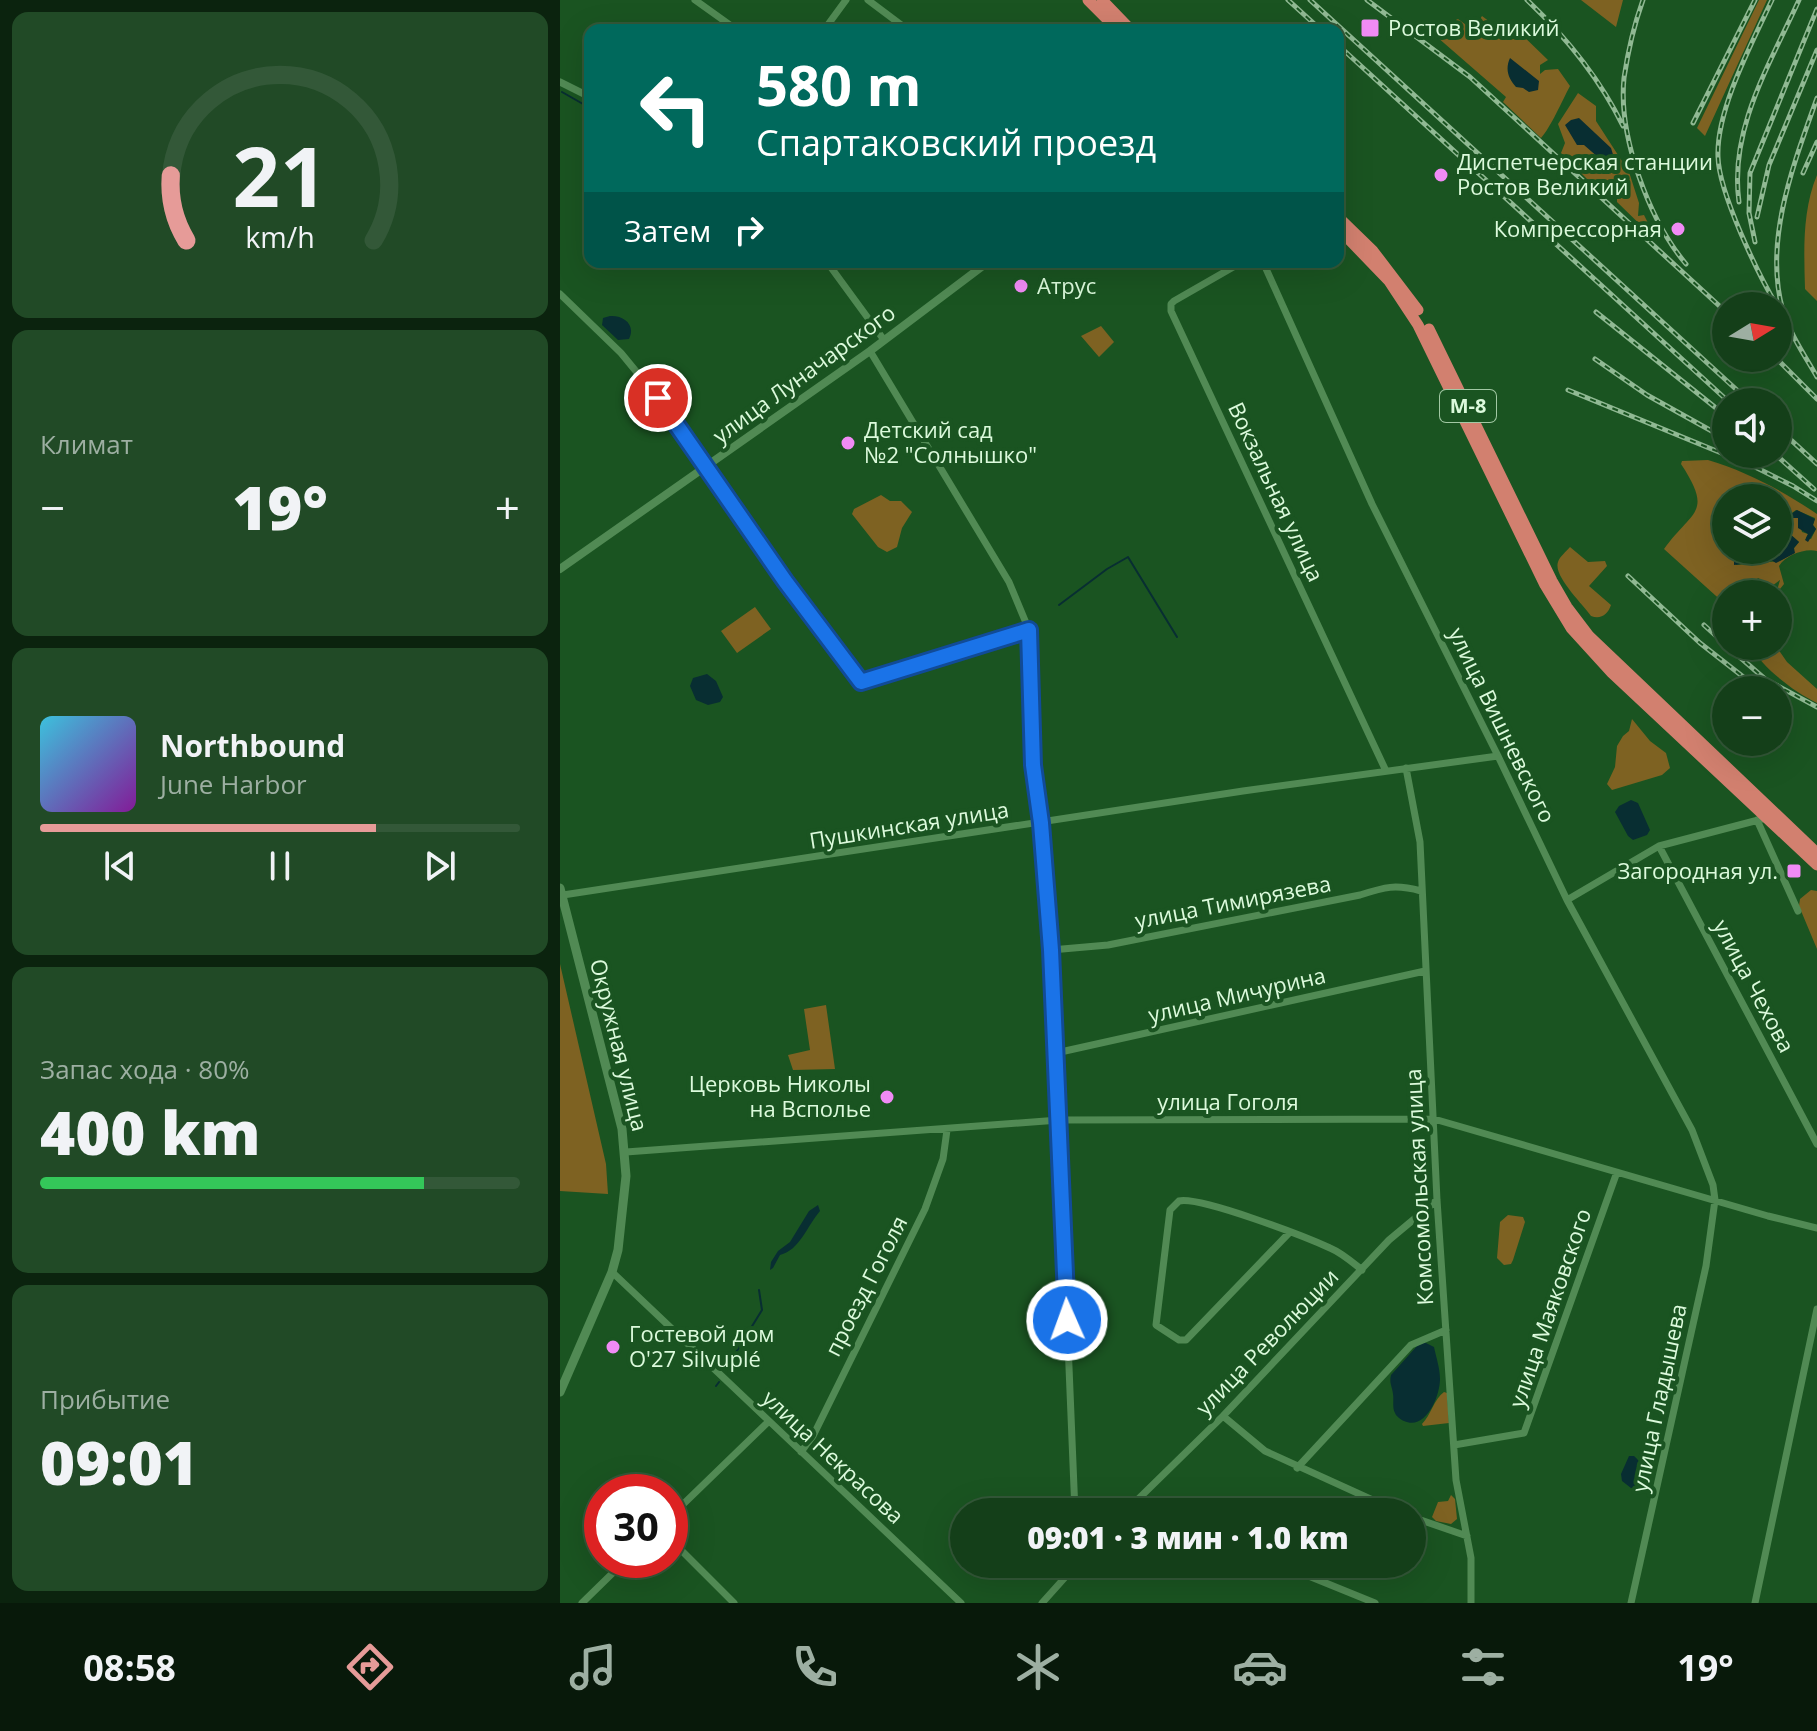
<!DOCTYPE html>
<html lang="ru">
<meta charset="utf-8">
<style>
:root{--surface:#143f19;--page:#214a26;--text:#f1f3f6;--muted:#9dafa2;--line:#335838;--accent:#e69b98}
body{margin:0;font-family:"Open Sans",sans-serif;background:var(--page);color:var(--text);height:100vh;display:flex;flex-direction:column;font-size:30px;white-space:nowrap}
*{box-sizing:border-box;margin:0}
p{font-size:26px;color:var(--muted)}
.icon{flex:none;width:44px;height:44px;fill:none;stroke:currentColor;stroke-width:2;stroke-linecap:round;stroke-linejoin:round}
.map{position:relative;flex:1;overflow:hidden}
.details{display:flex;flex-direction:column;gap:12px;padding:12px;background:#0b230e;width:560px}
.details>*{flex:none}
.guide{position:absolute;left:24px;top:24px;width:760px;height:244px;border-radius:16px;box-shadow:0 8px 32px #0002,0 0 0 2px var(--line);background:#00695c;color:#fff;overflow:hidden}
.needle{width:52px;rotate:79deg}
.tools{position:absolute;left:1152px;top:292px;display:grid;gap:16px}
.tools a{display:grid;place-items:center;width:80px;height:80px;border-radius:50%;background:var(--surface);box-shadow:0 8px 32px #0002,0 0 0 2px var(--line);font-size:40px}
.speed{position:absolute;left:24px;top:1474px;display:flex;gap:16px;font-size:40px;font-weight:700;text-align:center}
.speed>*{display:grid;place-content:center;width:104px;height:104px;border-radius:50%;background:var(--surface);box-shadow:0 8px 32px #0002,0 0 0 2px var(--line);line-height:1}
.speed .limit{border:12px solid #d22;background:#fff;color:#111}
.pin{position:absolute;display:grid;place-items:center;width:68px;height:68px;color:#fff;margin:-34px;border:4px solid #fff;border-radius:50%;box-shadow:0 2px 8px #0007}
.me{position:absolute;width:88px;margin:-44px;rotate:358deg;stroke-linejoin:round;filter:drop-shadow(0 0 6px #0008)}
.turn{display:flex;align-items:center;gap:28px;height:168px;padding:0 40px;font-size:36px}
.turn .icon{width:104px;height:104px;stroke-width:2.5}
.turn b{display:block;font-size:56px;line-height:68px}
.then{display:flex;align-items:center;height:76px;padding:0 40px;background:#0003;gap:16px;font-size:30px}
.big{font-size:60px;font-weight:800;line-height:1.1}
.details .tile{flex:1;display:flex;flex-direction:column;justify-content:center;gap:12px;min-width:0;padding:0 28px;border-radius:16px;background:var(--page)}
.details .dial{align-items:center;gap:0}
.dial svg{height:208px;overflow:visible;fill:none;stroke:var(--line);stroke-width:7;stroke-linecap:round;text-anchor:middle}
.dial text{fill:var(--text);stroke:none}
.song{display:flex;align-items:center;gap:24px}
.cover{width:96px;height:96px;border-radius:12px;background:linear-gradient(135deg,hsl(190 70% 55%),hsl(290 70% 35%))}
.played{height:8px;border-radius:4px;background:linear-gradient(90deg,var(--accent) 70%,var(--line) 70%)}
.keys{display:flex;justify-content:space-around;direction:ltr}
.heat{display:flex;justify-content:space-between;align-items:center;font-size:44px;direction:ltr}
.charge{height:12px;border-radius:6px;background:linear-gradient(90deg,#34c759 80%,var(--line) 0)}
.trip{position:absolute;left:390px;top:1498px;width:476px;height:80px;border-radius:40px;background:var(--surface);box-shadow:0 8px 32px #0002,0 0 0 2px var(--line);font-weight:800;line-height:80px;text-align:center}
.tab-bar{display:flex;height:128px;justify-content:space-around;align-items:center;background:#08190a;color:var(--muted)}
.tab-bar .icon{width:56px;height:56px}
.tab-bar .current{color:var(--accent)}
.tab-bar b{font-size:36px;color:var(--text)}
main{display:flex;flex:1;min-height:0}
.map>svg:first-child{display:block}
</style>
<main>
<section class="details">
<div class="tile dial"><svg viewBox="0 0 100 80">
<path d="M14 69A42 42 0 1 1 86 69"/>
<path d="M14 69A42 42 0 0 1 8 44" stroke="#e69b98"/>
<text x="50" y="56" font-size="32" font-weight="700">21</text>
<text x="50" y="72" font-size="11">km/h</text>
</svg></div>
<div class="tile"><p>Климат</p>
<div class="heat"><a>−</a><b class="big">19°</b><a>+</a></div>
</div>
<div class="tile">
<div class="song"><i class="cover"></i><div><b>Northbound</b><p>June Harbor</p></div></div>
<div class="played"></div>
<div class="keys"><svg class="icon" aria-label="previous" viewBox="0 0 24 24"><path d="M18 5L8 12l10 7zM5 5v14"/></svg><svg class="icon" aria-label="pause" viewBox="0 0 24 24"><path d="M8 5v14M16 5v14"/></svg><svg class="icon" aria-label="next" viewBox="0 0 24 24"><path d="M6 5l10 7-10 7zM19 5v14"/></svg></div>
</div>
<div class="tile"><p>Запас хода · 80%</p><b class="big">400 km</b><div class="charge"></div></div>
<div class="tile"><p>Прибытие</p><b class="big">09:01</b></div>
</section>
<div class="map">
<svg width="1257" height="1603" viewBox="0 0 1257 1603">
<rect width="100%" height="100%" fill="#1a5421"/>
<path fill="#7e6222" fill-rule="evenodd" d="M 1021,0 L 1063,0 L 1056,27 Z
M 1199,0 L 1207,0 L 1145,136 L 1137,128 Z
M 922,16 L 942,31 L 957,30 L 988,60 L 980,65 L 980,74 L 985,70 L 998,69 L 1010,86 C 1002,101 991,127 981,138 L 943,102 L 946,97 L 869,30 L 871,26 L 885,25 L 898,19 L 913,30 Z
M 1018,93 L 1036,106 L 1036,121 L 1069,172 L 1079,203 L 1078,216 L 1084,215 L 1097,241 L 1057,202 L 1057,195 L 1041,180 L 1031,183 L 1001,153 L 1005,143 L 998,124 Z
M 1257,175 L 1257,301 L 1245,289 C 1244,251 1242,211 1257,175 Z
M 541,326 L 554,342 L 539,357 L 521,336 Z
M 1148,460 C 1188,472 1223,491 1257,514 L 1257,551 C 1245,548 1226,555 1219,566 L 1224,584 L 1216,594 L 1220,580 L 1212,586 L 1198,578 L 1195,581 L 1199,585 L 1195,589 L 1190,587 L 1184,594 L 1166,594 L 1166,605 L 1104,549 C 1132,510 1154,514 1121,464 L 1122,461 ZM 1166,498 L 1218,498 L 1218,523 L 1236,510 L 1255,518 L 1253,525 L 1256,529 L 1251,539 L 1246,538 L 1248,534 L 1242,532 L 1238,518 L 1229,518 L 1228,525 L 1233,529 L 1230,534 L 1239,542 L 1234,548 L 1234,553 L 1220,561 L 1176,565 L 1176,562 L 1192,550 L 1166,550 Z
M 321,495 L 330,501 L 341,501 L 352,512 L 342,528 L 337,547 L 327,552 L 318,547 L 292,514 L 294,509 Z
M 1010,547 L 1028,562 L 1045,561 L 1047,566 L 1029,586 L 1051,605 C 1048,614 1041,620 1031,616 C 1023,604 993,576 998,562 C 1000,556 1006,552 1010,547 Z
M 195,607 L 211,629 L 177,653 L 161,631 Z
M 1190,646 L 1216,646 L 1227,662 L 1257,689 L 1257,703 C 1233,691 1204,669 1190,646 Z
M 1072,719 L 1090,741 L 1106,753 L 1110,768 L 1102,775 L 1052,790 L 1047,784 L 1055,767 L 1057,746 L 1063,736 L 1069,731 Z
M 1251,890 L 1257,891 L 1257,949 L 1239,906 L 1240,899 Z
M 0,964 L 46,1164 L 48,1194 L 0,1191 Z
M 266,1005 L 275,1069 L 233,1070 L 228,1055 L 250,1050 L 244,1009 Z
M 948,1215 L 963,1217 L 965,1222 L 953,1260 L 951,1264 L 944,1265 L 937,1258 L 940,1222 Z
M 884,1392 L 887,1393 L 889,1423 L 863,1426 L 862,1424 C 871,1415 874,1399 884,1392 Z
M 891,1495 L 895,1499 L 897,1519 L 891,1524 L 876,1521 L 872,1517 L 878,1502 L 888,1501 Z"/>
<path fill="#082e32" d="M 950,58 L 979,81 L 978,90 L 969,92 L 963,88 L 956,87 C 948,78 945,69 950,58 Z
M 1019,118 L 1051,148 L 1055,161 L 1047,165 L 1024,145 L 1017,145 L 1005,125 L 1011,120 Z
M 50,316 C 64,315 76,325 69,339 L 58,340 L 42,325 L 43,318 Z
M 1237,510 L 1255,519 L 1253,525 L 1256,529 L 1248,542 L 1245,540 L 1248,534 L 1238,528 L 1238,518 L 1229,518 L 1228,525 L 1233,528 L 1230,534 L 1239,542 L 1234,548 L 1235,553 L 1216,563 L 1211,560 L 1174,565 L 1174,561 L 1180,560 L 1181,555 L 1189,554 L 1192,550 L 1206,552 L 1218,550 L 1218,523 Z
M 147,674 L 156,681 L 163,697 L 160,702 L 148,705 L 136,700 L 130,686 L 133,678 Z
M 1071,800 L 1078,803 L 1090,830 L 1087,835 L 1073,840 L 1068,836 L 1055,812 L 1059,806 Z
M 258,1205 L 260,1211 C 247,1226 240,1250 220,1255 L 213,1268 L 210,1270 L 211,1262 L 218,1251 L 230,1242 L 249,1211 Z
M 864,1342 L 874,1347 C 876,1357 880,1368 880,1379 C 880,1396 866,1431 844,1421 C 841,1420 836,1416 835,1413 C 832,1408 834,1400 833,1394 C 832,1386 829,1383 831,1375 L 857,1346 Z
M 1069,1456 L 1074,1456 C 1084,1464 1084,1477 1077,1487 L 1071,1488 L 1062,1481 L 1061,1474 Z"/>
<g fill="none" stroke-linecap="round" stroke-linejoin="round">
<path stroke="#082e32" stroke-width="2" d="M 2,92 L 30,108
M 499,605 L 547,569 L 568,557 L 617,637
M 401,644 L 458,625
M 169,1369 L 170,1362 L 202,1310 L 199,1290
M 156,1386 L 159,1382"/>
<path stroke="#518a54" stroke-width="7" d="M 135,0 L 177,30
M 308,0 L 348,30
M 264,30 L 286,0
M 0,82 L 30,97
M 267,262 L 324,340
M 682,262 L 614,301 L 611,304 L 611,311 L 826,771
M 703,262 L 812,504 L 938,756 L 1007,900 L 1132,1130 L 1153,1185 L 1155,1200 L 1146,1266 L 1071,1603
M 0,294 L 61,353 L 84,381 L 119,426 L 225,581 L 301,682 L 469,630
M 310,351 L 449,582 L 469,630 L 473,765 L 481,823 L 496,1053 L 515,1512
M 846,768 L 860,842 L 877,1200 L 896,1480 L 911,1558 L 911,1603
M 1197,820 L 1238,911
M 1099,846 L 1257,1144
M 3,895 L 683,791 L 938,756
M 1007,900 L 1099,846 L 1206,818
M 491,950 L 548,945 L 800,895 C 825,887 835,884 861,891
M 496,1053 L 865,971
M 66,1152 L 499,1120 L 874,1119 L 1208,1216 L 1257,1228
M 729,1233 L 626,1340 L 619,1340 L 596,1325 L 610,1210 L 619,1201 C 640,1196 746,1237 770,1248 C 782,1253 792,1262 802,1270
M 52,1272 L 401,1603
M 663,1416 L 705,1451 L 839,1512
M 894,1445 L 964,1433 L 1057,1172
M 241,1452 L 253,1436 L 365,1209 L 383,1159 L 387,1130
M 737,1468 L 851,1345 L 886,1330
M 565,1512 L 663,1416 L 829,1240 L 877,1200
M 110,1517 L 209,1421
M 852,1517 L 907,1536
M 110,1539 L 174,1603
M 719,1564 L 815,1603
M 22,1603 L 66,1560
M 482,1603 L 517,1564
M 1195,1603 L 1257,1309"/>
<path stroke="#518a54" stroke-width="8" d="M 0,569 L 310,351 L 428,262"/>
<path stroke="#518a54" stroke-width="9" d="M 0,888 L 62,1129 L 66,1176 L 58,1250 L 52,1272 L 0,1392"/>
<path stroke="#d2806f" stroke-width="11" d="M 528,0 L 558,30
M 542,0 L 571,30
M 778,217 L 813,251 L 858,310
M 778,228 L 829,281 L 858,325 L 985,585 L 1011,628 L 1052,673 L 1257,865
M 869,329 L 992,581 L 1007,607 L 1029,636 L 1257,853"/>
<defs>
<path id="rail" d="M 728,0 L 761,30
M 750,0 L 1190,402
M 807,0 L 910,77 L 1166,312
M 967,0 C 1006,37 1039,77 1063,126
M 1083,0 C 1074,25 1068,51 1064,78 C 1058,136 1089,220 1126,264
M 1212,0 C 1192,43 1156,110 1158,157 C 1159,193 1198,274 1217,306
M 778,45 L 1169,402
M 1257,98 C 1234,163 1203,241 1223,311 C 1230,334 1245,356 1257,377
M 1133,123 L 1195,0
M 1243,173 L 1257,142
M 1179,202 C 1169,129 1210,64 1239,0
M 1197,217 L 1209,165 L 1257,50
M 1195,242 L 1189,213 L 1190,173 L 1257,9
M 1036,312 L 1166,416
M 1216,358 L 1257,399
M 1035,359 L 1087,395 L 1166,439
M 1008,390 L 1193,466 L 1233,486 L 1257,501
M 1218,428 L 1257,464
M 1215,454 L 1254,489
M 1068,576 L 1140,643 L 1200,690
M 1144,625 L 1166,645
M 1167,646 L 1205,679 L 1257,707"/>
</defs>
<use href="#rail" stroke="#90b993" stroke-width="5"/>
<use href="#rail" stroke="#1a5421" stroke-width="2" stroke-dasharray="6" stroke-linecap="butt"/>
</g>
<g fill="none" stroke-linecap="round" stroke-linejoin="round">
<defs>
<path id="route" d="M 98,398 L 225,581 L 301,682 L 469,630 L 473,765 L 481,823 L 491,950 L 507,1320"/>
</defs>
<use href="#route" stroke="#114b97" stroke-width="20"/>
<use href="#route" stroke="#1a73e8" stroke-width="14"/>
</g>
<g fill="#f08bf5" stroke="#1a5421" stroke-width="3">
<rect x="800" y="18" width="20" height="20" rx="4"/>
<circle cx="881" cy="175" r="8"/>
<circle cx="1118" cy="229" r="8"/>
<circle cx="461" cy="286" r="8"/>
<circle cx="288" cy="443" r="8"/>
<rect x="1226" y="863" width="16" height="16" rx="4"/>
<circle cx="327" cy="1097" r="8"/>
<circle cx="53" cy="1347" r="8"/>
</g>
<g text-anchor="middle" stroke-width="8" stroke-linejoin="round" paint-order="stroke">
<rect fill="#1a5421" stroke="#a2c8a4" stroke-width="2" x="880" y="390" width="56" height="32" rx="6"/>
<g font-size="20" font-weight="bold" fill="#dcfadc">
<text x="908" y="413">М-8</text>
</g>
<g font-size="22" fill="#dcfadc" stroke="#1a5421" text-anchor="start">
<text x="828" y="36">Ростов Великий</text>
<text x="897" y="170">Диспетчерская станции<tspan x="897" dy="25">Ростов Великий</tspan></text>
<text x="1102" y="237" text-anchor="end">Компрессорная</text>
<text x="477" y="294">Атрус</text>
<text x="304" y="438">Детский сад<tspan x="304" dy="25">№2 "Солнышко"</tspan></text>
<text x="1218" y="879" text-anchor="end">Загородная ул.</text>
<text x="311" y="1092" text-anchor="end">Церковь Николы<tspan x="311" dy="25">на Всполье</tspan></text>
<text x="69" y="1342">Гостевой дом<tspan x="69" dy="25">O'27 Silvuplé</tspan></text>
</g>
<g font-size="22" fill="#dcfadc" stroke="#1a5421">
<text transform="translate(244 374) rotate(-36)" y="8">улица Луначарского</text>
<text transform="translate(716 492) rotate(65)" y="8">Вокзальная улица</text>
<text transform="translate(942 725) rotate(64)" y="8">улица Вишневского</text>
<text transform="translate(349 825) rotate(-9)" y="8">Пушкинская улица</text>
<text transform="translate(673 902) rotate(-11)" y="8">улица Тимирязева</text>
<text transform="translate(1194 986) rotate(62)" y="8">улица Чехова</text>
<text transform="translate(677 995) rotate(-13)" y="8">улица Мичурина</text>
<text transform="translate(59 1045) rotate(76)" y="8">Окружная улица</text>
<text x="668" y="1110">улица Гоголя</text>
<text transform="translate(859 1187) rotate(-93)" y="8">Комсомольская улица</text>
<text transform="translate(306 1286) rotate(-63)" y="8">проезд Гоголя</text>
<text transform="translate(990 1308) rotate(-71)" y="8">улица Маяковского</text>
<text transform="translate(707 1342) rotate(-46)" y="8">улица Революции</text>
<text transform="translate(1099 1398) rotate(-78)" y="8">улица Гладышева</text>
<text transform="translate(273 1457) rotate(43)" y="8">улица Некрасова</text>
</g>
</g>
</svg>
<div class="tools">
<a><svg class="needle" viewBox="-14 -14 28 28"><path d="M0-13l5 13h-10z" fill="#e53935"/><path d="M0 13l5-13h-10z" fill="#9dafa2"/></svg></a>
<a><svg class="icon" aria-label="sound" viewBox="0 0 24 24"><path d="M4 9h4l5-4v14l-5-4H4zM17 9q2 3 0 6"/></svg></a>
<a><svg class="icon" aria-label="layers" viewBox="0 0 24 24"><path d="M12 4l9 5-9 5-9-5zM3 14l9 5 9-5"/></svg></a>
<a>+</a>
<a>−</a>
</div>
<div class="speed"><div class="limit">30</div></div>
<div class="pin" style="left:98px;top:398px;background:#d93025"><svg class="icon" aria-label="arrive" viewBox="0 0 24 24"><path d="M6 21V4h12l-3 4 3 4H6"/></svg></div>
<svg class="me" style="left:507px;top:1320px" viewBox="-20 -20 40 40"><circle r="17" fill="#1a73e8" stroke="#fff" stroke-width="3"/><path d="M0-11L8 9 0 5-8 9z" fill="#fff"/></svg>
<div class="trip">09:01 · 3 мин · 1.0 km</div>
<div class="guide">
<div class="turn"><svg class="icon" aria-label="left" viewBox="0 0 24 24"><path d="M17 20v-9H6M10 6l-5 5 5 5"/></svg><div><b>580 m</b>Спартаковский проезд</div></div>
<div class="then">Затем<svg class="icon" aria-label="right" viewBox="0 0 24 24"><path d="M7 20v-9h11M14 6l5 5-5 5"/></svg></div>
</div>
</div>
</main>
<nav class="tab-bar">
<b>08:58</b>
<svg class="icon current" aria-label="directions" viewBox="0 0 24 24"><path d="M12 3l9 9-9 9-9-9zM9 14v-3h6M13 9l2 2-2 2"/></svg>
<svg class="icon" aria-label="music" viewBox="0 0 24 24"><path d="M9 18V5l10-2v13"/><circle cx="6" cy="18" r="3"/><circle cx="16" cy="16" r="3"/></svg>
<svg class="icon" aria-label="phone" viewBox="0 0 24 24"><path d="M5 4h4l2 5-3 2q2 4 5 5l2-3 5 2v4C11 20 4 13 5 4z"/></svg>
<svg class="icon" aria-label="climate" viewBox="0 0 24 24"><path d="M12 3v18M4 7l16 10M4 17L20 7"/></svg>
<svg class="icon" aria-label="car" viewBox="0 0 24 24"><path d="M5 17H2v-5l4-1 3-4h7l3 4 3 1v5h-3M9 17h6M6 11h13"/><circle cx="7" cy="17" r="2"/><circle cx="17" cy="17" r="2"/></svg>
<svg class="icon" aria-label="filters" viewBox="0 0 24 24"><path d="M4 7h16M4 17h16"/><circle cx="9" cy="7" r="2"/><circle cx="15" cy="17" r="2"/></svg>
<b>19°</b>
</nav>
